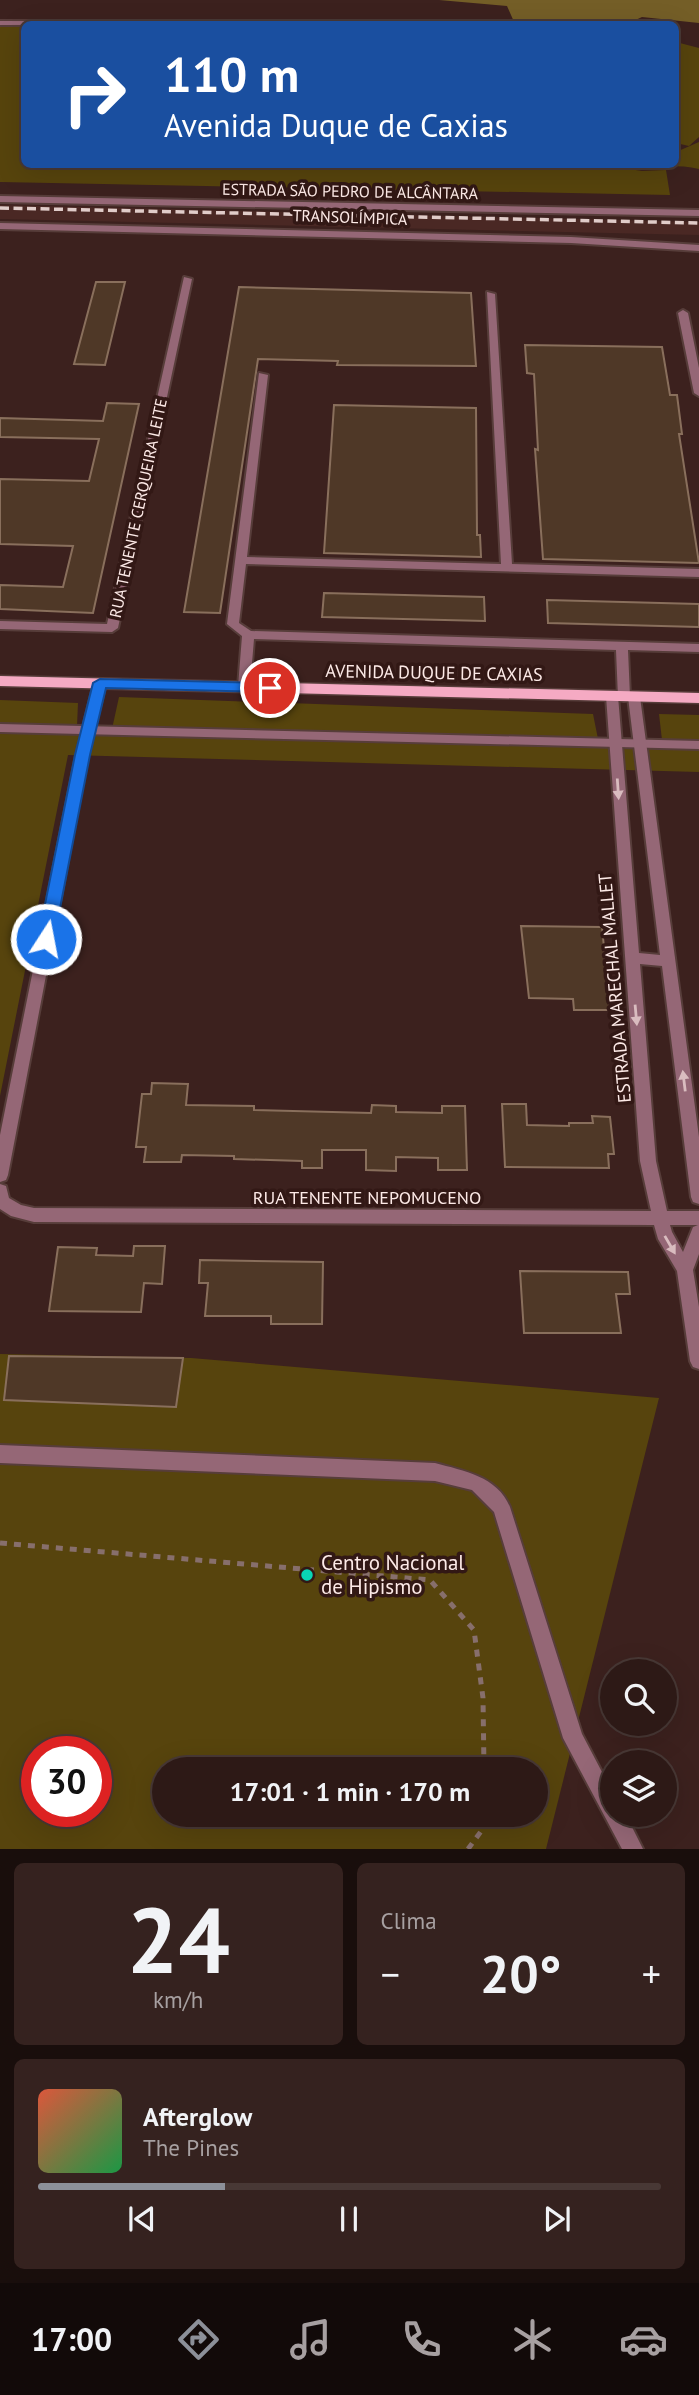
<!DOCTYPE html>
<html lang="pt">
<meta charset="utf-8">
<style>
:root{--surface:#2d1916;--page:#35221f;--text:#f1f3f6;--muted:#a7a0a1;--line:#483835;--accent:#8c9099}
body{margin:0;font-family:"PT Sans",sans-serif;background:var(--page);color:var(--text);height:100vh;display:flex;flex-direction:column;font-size:26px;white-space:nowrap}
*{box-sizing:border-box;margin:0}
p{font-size:23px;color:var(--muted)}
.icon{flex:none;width:38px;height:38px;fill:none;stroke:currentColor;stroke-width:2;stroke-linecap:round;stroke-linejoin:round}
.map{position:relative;height:1849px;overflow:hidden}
.panel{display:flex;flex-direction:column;gap:14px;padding:14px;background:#190e0c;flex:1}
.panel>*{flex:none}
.guide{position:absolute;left:21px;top:21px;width:658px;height:147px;border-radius:10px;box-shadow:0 7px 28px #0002,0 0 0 2px var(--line);background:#1a4fa0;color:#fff;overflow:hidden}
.fabs{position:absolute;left:600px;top:1659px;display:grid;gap:14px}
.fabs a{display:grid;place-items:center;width:77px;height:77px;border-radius:50%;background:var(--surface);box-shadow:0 7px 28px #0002,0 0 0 2px var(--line);font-size:35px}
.speed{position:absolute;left:21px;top:1736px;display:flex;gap:14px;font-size:35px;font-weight:700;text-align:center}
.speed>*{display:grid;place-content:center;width:91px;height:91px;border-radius:50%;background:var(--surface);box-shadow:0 7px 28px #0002,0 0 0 2px var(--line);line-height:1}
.speed .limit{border:10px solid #d22;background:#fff;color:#111}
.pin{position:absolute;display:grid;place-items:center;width:60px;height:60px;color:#fff;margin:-30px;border:4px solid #fff;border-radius:50%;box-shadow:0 2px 7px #0007}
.me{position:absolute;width:77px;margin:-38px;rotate:11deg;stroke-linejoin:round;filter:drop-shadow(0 0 5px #0008)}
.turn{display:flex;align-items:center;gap:24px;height:147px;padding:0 28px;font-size:32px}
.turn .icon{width:91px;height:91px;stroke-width:2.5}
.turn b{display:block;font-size:49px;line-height:60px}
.big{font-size:52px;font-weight:800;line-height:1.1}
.panel .tile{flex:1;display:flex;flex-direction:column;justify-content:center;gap:10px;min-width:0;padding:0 24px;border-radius:10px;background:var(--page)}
.panel .dial{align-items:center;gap:0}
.dial b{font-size:91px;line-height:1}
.song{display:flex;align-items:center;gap:21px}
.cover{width:84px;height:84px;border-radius:10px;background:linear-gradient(135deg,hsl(10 70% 55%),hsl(140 70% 35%))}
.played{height:7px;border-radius:4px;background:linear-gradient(90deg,var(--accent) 30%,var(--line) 30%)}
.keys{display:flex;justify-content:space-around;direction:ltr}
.heat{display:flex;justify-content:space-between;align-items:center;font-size:38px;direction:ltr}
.panel .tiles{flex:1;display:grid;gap:14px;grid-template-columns:1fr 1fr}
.tile:last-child{grid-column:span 2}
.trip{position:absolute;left:152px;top:1757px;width:396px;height:70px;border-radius:35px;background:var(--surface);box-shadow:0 7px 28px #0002,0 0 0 2px var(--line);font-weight:800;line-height:70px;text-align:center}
.tab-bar{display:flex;height:112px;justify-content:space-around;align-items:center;background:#120a09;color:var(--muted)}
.tab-bar .icon{width:49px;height:49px}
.tab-bar .selected{color:var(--accent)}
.tab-bar b{font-size:32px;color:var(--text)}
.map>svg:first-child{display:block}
</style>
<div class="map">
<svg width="699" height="1849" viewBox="0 0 699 1849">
<rect width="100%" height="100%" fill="#3c211e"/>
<path fill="#4a2824" d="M 0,205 L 699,222 L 699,235 L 0,219 Z"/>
<path fill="#57440d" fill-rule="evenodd" d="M 0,24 L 24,24 L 24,164 L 596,164 L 642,171 L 666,170 L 670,195 L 0,182 Z
M 676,42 L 699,48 L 699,137 L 689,146 L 676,143 Z
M 699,142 L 699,169 C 670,162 640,170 610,165 L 676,164 L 676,152 Z
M 119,697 L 593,714 L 598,739 L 662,740 L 659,714 L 699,715 L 699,772 L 68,755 L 0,1096 L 0,726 L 112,729 Z
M 0,700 L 78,703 L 77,726 L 0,724 Z
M 0,1354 L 191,1358 L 659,1398 L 546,1849 L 0,1849 ZM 37,1752 L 96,1752 L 96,1811 L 37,1811 ZM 164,1769 L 536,1769 L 536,1815 L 164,1815 Z"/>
<path fill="#745e27" d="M 439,0 L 699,0 L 699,23 L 642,17 L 627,24 L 515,24 L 507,6 Z"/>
<path fill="#4f3827" stroke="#896f5c" stroke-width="2" d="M 96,282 L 125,282 L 105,365 L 74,364 Z
M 239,287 L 471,293 L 476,366 L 337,365 L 338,361 L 258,359 L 220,613 L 184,612 Z
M 525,345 L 662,347 L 670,395 L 677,395 L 682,434 L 679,434 L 699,563 L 543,559 L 535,449 L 538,450 L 534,374 L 527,373 Z
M 107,403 L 139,404 L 93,613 L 0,609 L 0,585 L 63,587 L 73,546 L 0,544 L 0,479 L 89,481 L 99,439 L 0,437 L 0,418 L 103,421 Z
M 334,405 L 476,408 L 477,535 L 480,535 L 481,557 L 324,553 Z
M 324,593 L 484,597 L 485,621 L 322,617 Z
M 547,600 L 699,604 L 699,627 L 548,623 Z
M 521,926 L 602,927 L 610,1010 L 574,1010 L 573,999 L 529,998 Z
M 152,1083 L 188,1084 L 186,1105 L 254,1106 L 254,1110 L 371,1113 L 372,1105 L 396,1106 L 396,1112 L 442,1113 L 442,1106 L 465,1106 L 467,1170 L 438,1170 L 438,1158 L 396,1157 L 396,1171 L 366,1170 L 366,1150 L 322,1150 L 322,1168 L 302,1168 L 302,1161 L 234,1159 L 234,1156 L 182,1155 L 181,1162 L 144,1162 L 146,1147 L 136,1147 L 142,1094 L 151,1094 Z
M 502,1104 L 526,1104 L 527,1125 L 569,1126 L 569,1123 L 593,1123 L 592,1116 L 610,1117 L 614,1154 L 608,1154 L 609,1168 L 505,1167 Z
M 134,1246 L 165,1246 L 162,1284 L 144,1283 L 141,1312 L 49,1311 L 58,1247 L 97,1248 L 96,1255 L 133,1256 Z
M 200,1260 L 323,1262 L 322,1324 L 271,1324 L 271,1316 L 205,1316 L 208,1283 L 199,1283 Z
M 520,1271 L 628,1272 L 630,1294 L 616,1294 L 621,1333 L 524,1333 Z
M 9,1356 L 183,1358 L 176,1407 L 4,1400 Z"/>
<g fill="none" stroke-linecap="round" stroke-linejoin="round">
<defs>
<path id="service" d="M 0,21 L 355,22 L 359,24 L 0,25 Z
M 0,223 L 571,237 L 699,245 L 699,251 L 571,243 L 0,229 Z
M 487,292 L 495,294 L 512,564 L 699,569 L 699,577 L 246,564 L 239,623 L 251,631 L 699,644 L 699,652 L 628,650 L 630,697 L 624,701 L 618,697 L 616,650 L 254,639 L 250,687 L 244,691 L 240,690 L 238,687 L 242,636 L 227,624 L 259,373 L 268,375 L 247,557 L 501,564 Z
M 683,310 L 688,313 L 699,368 L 699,396 L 694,393 L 678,313 Z
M 0,724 L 699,741 L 699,749 L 0,732 Z
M 0,1445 L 435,1463 C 464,1471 497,1476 510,1507 L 582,1734 L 612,1791 L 612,1815 L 626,1815 L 643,1849 L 622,1849 L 563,1738 L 494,1512 L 472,1490 L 435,1481 L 0,1463 Z"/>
<path id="minor" d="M 184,277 L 192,279 L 118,628 L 112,632 L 0,629 L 0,621 L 107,624 Z
M 100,679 L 106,683 L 88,755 L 8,1175 L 6,1180 L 0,1182 L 0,1135 L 76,755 L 94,683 Z
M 612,692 L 618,696 L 639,953 L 660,955 L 628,697 L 634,693 L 640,697 L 699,1137 L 699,1204 L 693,1202 L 691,1197 L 662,966 L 640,964 L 656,1161 L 667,1211 L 699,1211 L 699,1254 L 693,1270 L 699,1307 L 699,1369 L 693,1367 L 690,1361 L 677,1271 L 658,1239 L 654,1225 L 34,1222 L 11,1216 L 0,1209 L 0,1184 L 6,1186 L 9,1198 L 21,1205 L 34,1208 L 651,1211 L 640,1161 L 606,696 ZM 670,1225 L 698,1225 L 693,1227 L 683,1252 L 672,1232 Z"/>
<path id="tertiary" d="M 0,196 L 699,210 L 699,216 L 0,202 Z"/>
<path id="primary" d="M 0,676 L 699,693 L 699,703 L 0,686 Z"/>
</defs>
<use href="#service" stroke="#573d3a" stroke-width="4"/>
<use href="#minor" stroke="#573d3a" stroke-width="4"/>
<use href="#tertiary" stroke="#573d3a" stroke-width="4"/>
<use href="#primary" stroke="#573d3a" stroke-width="3"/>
<path stroke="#876f6c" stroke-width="5" stroke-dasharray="7 7" stroke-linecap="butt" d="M 0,1543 L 430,1580 L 474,1630 L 483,1698 L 484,1769
M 468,1849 L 485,1826 L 485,1815"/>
<use href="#service" fill="#956776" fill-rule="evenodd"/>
<use href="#minor" fill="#956776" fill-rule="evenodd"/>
<use href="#tertiary" fill="#956776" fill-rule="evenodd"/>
<use href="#primary" fill="#f5aac3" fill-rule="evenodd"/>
<path stroke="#e0ccc9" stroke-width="3.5" stroke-dasharray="9 4.5" stroke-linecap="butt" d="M 0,208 L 699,223"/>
</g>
<defs><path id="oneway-solid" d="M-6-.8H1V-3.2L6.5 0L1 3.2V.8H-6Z" transform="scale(1.75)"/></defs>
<g fill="#d9bcbf">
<use href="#oneway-solid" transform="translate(618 789) rotate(86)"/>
<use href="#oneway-solid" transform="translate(636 1015) rotate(85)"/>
<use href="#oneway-solid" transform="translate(684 1081) rotate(-97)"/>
<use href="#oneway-solid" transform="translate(670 1245) rotate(60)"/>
</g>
<path fill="#1a73e8" stroke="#114b97" stroke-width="2" d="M 100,679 L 270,683 L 277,688 L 270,692 L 106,688 L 90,755 L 54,939 L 46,945 L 38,939 L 75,755 L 93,683 Z"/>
<circle fill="#09d5b5" stroke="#321815" stroke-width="2.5" cx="307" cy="1575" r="7"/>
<g text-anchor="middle" stroke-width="7" stroke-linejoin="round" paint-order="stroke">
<g font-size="16" fill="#fdeae7" stroke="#321815">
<text transform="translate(350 191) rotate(1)" y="6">ESTRADA SÃO PEDRO DE ALCÂNTARA</text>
<text transform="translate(350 217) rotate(2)" y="6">TRANSOLÍMPICA</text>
<text transform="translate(138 508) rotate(-78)" y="6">RUA TENENTE CERQUEIRA LEITE</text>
</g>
<g font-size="18" fill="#fdeae7" stroke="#321815">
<text transform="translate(434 673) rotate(1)" y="6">AVENIDA DUQUE DE CAXIAS</text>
<text transform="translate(615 988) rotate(-95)" y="6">ESTRADA MARECHAL MALLET</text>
<text x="367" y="1204">RUA TENENTE NEPOMUCENO</text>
</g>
<g font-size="21" fill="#fdeae7" stroke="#321815" text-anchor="start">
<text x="321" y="1570">Centro Nacional<tspan x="321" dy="24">de Hipismo</tspan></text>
</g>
</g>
</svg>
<div class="fabs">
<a><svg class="icon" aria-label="search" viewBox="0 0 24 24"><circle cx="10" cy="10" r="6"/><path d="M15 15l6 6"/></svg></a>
<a><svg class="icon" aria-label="layers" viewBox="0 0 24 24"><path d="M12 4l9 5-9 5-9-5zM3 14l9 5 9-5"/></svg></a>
</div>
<div class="speed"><div class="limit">30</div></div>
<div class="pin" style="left:270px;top:688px;background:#d93025"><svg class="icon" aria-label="arrive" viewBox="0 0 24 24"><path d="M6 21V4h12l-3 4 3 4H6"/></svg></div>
<svg class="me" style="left:46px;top:939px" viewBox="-20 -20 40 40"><circle r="17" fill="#1a73e8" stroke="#fff" stroke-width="3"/><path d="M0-11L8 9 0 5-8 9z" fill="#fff"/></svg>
<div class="trip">17:01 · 1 min · 170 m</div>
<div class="guide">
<div class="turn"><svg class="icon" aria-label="right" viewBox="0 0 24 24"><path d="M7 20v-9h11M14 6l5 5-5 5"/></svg><div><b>110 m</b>Avenida Duque de Caxias</div></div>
</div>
</div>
<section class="panel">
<div class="tiles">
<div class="tile dial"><b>24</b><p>km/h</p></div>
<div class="tile"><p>Clima</p>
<div class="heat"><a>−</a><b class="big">20°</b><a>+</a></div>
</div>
<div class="tile">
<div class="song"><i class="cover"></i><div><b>Afterglow</b><p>The Pines</p></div></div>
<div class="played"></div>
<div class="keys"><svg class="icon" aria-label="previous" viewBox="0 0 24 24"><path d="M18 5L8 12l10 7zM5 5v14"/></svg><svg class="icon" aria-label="pause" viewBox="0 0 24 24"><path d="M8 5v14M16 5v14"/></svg><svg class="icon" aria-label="next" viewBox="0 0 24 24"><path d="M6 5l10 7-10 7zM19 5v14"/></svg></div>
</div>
</div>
</section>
<nav class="tab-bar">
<b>17:00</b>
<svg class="icon selected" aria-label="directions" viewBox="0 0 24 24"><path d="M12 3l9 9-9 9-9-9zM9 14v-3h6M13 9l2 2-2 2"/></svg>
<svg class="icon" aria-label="music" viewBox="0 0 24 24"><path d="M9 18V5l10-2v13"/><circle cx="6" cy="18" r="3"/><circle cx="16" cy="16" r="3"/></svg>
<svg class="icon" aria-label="phone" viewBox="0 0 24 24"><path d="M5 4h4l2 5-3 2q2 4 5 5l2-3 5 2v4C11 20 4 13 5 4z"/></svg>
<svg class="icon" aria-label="climate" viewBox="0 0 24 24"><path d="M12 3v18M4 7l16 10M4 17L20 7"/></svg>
<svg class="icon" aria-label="car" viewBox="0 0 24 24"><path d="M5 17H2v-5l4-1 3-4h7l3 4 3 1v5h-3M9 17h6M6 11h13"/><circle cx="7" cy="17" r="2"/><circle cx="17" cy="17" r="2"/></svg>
</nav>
